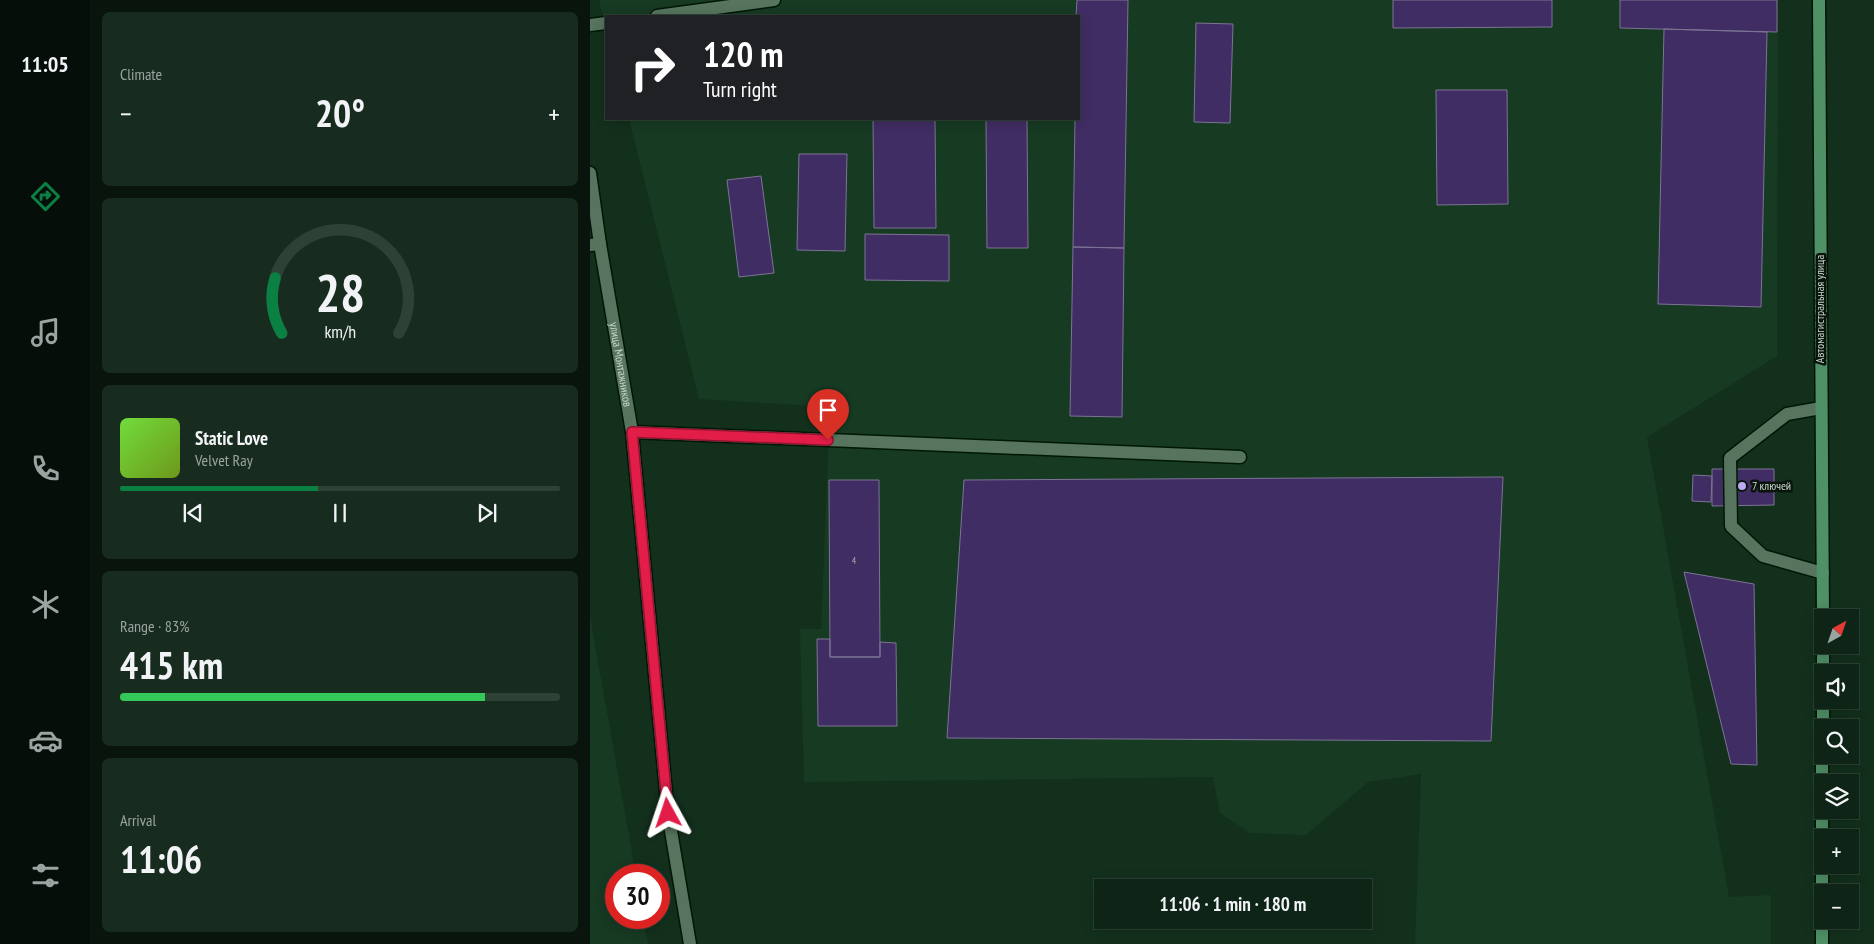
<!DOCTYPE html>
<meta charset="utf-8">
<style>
:root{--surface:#0e2416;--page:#172c1f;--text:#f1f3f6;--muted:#9ba4a1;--line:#2e4135;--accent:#0b8043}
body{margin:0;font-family:"PT Sans Narrow",sans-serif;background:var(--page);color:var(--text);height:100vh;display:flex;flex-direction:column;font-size:19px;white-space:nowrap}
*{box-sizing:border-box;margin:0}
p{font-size:16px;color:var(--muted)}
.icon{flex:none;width:28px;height:28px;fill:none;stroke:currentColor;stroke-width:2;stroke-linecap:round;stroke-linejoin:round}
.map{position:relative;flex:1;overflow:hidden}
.details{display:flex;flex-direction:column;gap:12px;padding:12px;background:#08140c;width:500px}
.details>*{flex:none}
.top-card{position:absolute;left:15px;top:15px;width:475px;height:105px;border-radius:0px;box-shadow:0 2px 12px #0003,0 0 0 1px var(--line);background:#202124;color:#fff;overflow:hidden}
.needle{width:32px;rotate:40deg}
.buttons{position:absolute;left:1224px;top:609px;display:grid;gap:10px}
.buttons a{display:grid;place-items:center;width:45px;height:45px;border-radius:0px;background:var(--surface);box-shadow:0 2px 12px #0003,0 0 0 1px var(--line);font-size:25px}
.speed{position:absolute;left:15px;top:864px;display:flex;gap:10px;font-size:25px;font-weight:700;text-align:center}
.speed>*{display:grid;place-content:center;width:65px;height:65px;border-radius:50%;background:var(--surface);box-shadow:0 2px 12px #0003,0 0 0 1px var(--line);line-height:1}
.speed .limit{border:8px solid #d22;background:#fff;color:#111}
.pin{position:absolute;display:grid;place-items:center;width:42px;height:42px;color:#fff;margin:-51px -21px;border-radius:50% 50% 50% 0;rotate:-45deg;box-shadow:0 0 5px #0007}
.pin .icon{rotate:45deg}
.me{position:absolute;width:55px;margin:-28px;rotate:355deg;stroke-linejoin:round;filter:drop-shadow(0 0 4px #0008)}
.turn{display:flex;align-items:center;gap:18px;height:105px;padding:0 15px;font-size:22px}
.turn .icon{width:65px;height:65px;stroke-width:2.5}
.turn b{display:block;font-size:35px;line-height:42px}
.big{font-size:38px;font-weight:600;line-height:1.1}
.details .card{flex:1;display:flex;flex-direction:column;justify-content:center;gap:8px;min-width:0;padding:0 18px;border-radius:8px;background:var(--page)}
.details .dial{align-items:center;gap:0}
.dial svg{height:130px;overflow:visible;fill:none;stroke:var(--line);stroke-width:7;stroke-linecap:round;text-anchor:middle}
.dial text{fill:var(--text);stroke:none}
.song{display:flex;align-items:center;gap:15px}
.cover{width:60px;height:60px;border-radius:8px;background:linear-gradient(135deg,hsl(100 70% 55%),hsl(80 70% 35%))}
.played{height:5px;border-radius:2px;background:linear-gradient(90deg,var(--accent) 45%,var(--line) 45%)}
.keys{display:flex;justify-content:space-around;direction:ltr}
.heat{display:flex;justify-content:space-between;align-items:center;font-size:28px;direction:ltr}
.charge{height:8px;border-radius:4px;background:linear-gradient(90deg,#34c759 83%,var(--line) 0)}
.trip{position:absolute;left:504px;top:879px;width:278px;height:50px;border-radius:0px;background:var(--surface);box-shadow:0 2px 12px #0003,0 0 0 1px var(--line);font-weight:600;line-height:50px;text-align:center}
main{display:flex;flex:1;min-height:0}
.tabs{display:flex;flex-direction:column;width:90px;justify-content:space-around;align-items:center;background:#060e09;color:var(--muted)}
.tabs .icon{width:35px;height:35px}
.tabs .selected{color:var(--accent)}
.tabs b{font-size:22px;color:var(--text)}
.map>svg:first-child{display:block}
</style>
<main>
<nav class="tabs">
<b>11:05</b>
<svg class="icon selected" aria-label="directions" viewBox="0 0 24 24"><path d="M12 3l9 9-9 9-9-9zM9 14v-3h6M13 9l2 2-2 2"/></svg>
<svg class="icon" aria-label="music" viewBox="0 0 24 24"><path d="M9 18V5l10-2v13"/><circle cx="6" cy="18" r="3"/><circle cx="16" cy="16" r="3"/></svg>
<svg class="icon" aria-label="phone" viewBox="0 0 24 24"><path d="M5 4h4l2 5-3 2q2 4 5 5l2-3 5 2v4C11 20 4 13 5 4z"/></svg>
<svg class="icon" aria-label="climate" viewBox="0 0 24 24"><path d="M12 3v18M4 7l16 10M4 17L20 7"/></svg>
<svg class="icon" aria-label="car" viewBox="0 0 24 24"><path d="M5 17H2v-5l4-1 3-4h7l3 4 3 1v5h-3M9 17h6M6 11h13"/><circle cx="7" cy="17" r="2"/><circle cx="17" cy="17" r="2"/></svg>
<svg class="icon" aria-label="filters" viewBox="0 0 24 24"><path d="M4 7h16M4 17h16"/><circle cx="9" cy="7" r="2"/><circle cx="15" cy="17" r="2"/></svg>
</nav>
<section class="details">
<div class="card"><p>Climate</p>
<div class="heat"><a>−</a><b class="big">20°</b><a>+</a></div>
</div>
<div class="card dial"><svg viewBox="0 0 100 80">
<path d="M14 69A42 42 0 1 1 86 69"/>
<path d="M14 69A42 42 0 0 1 10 35" stroke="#0b8043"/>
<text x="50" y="56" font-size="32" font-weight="700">28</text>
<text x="50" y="72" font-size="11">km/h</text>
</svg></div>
<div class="card">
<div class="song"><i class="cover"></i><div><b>Static Love</b><p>Velvet Ray</p></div></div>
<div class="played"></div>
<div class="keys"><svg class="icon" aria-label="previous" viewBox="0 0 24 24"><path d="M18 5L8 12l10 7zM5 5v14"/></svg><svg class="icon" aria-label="pause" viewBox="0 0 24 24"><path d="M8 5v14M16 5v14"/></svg><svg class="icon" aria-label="next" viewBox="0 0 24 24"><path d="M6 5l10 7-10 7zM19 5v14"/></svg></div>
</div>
<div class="card"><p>Range · 83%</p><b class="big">415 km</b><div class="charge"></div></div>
<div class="card"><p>Arrival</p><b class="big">11:06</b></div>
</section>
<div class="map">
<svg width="1284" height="944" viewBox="0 0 1284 944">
<rect width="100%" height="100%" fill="#13301d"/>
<path fill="#173a23" d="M 9,0 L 1188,0 L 1187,356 L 1057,437 L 1139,897 L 1181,895 L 1181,944 L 825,944 L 831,774 L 778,782 L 716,835 L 660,833 L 630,813 L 623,777 L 214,782 L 210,629 L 231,629 L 240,407 L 109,399 L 39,119 L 489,119 L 489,16 L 16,16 L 16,29 Z
M 0,617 L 46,875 L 26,875 L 26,918 L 53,918 L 58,944 L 0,944 Z"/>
<path fill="#402d63" stroke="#7c7494" d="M 487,0 L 538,0 L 534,248 L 483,247 L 485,119 L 489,119 L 489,16 L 486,16 Z
M 803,0 L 962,0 L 962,27 L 803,28 Z
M 1030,0 L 1187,0 L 1187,32 L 1030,28 Z
M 606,23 L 643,24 L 640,123 L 604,122 Z
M 1074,29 L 1177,32 L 1171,307 L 1068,304 Z
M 846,90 L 917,90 L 918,204 L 847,205 Z
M 283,119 L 345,119 L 346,228 L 284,228 Z
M 396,119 L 437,119 L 438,248 L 397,248 Z
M 209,154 L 257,154 L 255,251 L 207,250 Z
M 171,176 L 184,273 L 149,277 L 137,180 Z
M 275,234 L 359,235 L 359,281 L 275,280 Z
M 483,247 L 534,248 L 532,417 L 480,416 Z
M 1122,469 L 1184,469 L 1184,505 L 1122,506 Z
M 1103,475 L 1122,476 L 1121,502 L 1102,501 Z
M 913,477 L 901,741 L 357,738 L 374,480 Z
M 239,480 L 289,480 L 290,657 L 240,657 Z
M 1094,572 L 1164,584 L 1167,765 L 1141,764 Z
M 227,639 L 240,639 L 240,657 L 290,657 L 290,642 L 306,643 L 307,726 L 228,726 Z"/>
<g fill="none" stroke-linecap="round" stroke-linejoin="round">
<defs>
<path id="service" d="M 67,16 L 184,0
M 0,25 L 16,23
M 0,245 L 10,244
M 1231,408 L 1197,414 L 1140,458 L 1141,526 L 1173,556 L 1233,573
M 42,432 L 650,457"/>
<g id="minor">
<path id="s1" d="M 0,173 L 10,244 L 42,432 L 78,813 L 100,944"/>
</g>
<path id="secondary" d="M 1229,0 L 1233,618
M 1233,672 L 1233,645
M 1233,728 L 1233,700
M 1232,944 L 1232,733"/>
</defs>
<use href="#service" stroke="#001706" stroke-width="15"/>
<use href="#minor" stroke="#001706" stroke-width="15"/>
<use href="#secondary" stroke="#001706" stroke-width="15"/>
<use href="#service" stroke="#56745e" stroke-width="12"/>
<use href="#minor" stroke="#56745e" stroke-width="12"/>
<use href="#secondary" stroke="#509067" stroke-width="12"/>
</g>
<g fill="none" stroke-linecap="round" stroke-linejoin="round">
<defs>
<path id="route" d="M 78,813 L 42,432 L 238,440"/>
</defs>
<use href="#route" stroke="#92132f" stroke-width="12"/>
<use href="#route" stroke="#e11d48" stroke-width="9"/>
</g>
<circle fill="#bea9f4" stroke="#09150c" stroke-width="2" cx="1152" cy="486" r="5"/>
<g text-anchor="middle" stroke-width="5" stroke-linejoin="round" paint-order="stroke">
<g font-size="10" fill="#a5acb1">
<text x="264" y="564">4</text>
</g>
<g font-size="12" fill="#c7d7cb" stroke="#09150c">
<text transform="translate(1230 309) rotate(-90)" y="4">Автомагистральная улица</text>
<text dy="4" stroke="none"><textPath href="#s1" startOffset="194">улица Монтажников</textPath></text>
</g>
<g font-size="12" fill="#c7d7cb" stroke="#09150c" text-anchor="start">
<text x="1162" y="490">7 ключей</text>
</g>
</g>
</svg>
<div class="buttons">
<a><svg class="needle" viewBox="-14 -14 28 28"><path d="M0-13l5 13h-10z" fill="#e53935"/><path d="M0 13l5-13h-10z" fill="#9ba4a1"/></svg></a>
<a><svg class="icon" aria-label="sound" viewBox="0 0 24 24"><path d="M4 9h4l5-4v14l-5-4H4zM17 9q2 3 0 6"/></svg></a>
<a><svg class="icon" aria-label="search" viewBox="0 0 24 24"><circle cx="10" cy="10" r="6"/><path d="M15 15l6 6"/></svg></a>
<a><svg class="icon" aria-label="layers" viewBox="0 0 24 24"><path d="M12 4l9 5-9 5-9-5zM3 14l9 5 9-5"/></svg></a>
<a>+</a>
<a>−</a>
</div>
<div class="speed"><div class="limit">30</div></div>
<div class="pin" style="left:238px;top:440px;background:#d93025"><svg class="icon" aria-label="arrive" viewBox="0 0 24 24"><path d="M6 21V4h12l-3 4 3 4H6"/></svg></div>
<svg class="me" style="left:78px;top:813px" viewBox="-20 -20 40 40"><path d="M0-17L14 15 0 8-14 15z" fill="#e11d48" stroke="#fff" stroke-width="4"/></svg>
<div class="trip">11:06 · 1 min · 180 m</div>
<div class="top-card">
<div class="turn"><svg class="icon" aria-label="right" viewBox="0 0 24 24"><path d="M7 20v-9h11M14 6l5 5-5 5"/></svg><div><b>120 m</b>Turn right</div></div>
</div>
</div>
</main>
